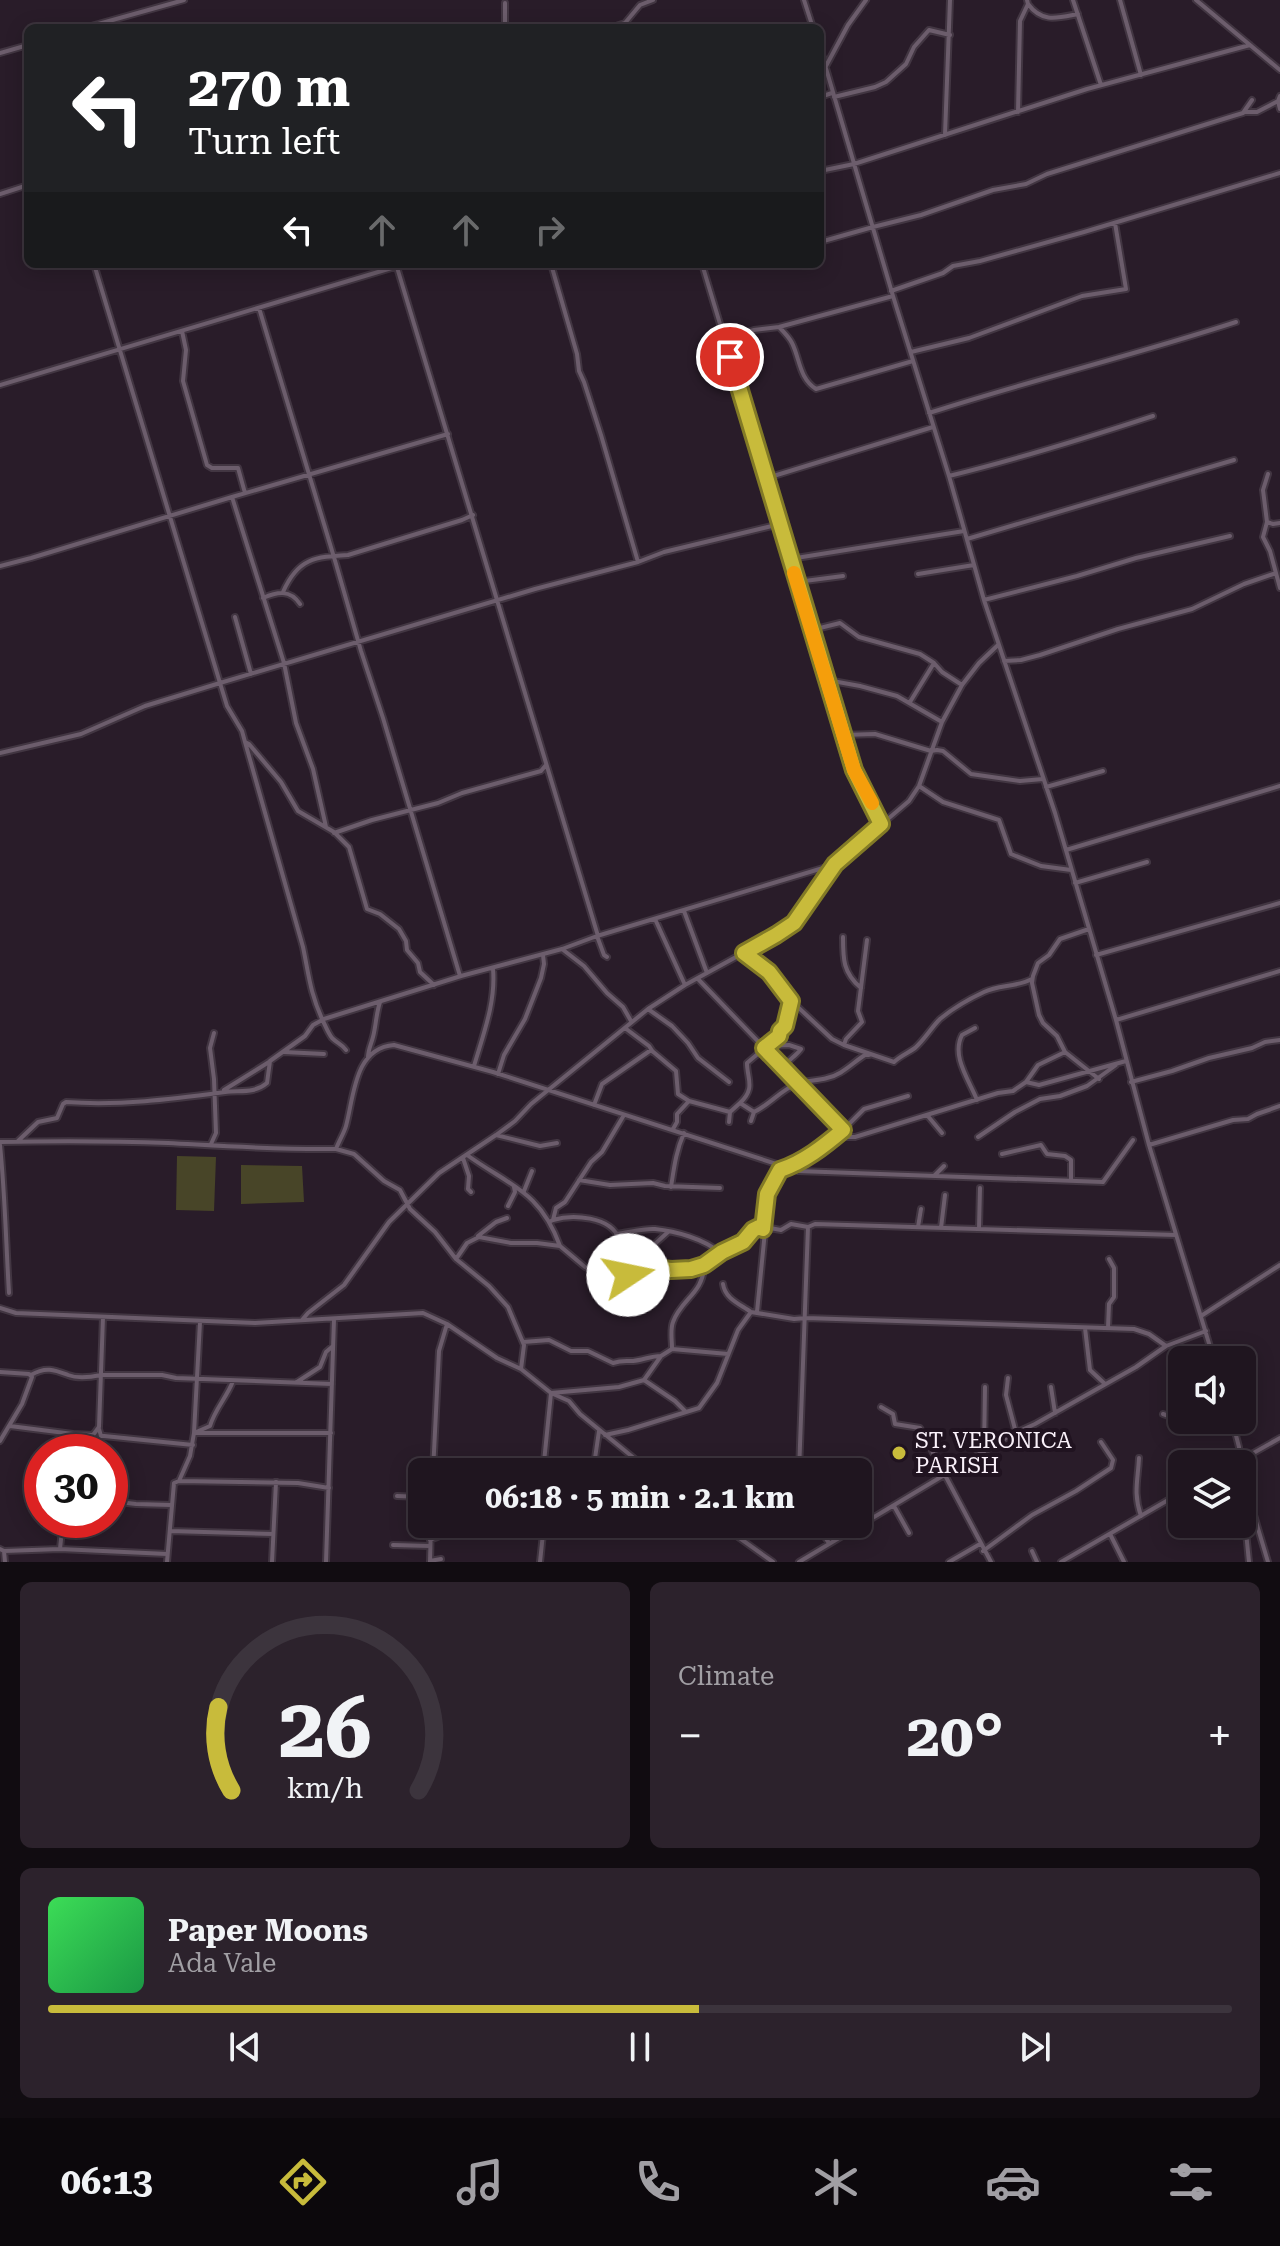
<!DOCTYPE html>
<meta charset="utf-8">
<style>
:root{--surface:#1f151f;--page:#2c222c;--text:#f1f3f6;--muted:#a19fa4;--line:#3c343d;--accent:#c8bb3b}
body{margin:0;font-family:"Roboto Serif",serif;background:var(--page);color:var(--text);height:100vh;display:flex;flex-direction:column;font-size:30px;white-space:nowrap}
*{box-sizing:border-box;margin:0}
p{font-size:26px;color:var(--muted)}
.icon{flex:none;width:44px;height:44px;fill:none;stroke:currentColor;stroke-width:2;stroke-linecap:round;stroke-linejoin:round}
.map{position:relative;height:1562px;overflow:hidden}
.side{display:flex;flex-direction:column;gap:20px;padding:20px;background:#110c11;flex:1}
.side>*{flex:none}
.top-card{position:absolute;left:24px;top:24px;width:800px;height:244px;border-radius:12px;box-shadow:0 4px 20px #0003,0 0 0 2px var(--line);background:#202124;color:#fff;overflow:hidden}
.fabs{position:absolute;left:1168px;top:1346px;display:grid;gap:16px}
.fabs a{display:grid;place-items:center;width:88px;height:88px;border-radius:12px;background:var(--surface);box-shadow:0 4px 20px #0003,0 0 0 2px var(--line);font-size:40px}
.speed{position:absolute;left:24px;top:1434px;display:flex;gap:16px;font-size:40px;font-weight:700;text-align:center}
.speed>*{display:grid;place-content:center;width:104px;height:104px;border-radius:50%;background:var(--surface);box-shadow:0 4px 20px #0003,0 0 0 2px var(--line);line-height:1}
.speed .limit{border:12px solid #d22;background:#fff;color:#111}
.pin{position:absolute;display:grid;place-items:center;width:68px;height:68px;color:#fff;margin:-34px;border:4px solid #fff;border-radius:50%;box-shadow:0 2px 8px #0007}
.me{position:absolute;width:88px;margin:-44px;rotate:79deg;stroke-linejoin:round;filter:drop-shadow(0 0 6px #0008)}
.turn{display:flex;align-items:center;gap:28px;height:168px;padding:0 32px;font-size:36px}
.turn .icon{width:104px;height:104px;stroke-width:2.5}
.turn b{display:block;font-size:56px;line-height:68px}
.lanes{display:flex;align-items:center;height:76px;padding:0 32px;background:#0003;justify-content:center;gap:40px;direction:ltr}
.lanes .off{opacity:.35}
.big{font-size:60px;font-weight:700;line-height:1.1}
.side .card{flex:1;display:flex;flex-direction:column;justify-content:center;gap:12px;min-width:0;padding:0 28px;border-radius:12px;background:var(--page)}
.side .dial{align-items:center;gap:0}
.dial svg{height:208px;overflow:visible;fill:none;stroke:var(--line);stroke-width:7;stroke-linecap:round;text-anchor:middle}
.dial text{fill:var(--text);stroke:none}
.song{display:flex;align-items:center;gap:24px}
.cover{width:96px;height:96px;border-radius:12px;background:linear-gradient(135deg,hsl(130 70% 55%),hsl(140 70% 35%))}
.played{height:8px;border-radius:4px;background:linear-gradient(90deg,var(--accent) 55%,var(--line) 55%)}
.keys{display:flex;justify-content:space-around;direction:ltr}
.heat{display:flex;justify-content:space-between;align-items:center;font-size:44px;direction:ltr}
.side .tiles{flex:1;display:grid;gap:20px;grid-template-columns:1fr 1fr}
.card:last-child{grid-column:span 2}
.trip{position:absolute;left:408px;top:1458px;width:464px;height:80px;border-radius:12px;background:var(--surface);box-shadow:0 4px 20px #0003,0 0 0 2px var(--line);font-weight:700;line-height:80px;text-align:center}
.menu{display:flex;height:128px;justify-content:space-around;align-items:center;background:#0c080c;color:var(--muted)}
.menu .icon{width:56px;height:56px}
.menu .current{color:var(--accent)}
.menu b{font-size:36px;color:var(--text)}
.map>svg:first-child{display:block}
</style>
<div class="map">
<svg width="1280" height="1562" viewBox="0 0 1280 1562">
<rect width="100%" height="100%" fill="#291c29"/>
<path fill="#484528" d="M 177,1156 L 216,1157 L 214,1211 L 176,1210 Z
M 241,1165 L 302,1166 L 304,1202 L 241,1204 Z"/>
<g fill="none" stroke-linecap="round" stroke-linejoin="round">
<defs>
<path id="minor" d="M 804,0 L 813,28
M 1073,0 L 1101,85
M 1120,0 L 1141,75
M 1196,0 L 1280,70
M 1028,4 C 1042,23 1057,18 1078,14
M 84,28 L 184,0
M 505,28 L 505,3
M 610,28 L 625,23 L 640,5 L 653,0
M 820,48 L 893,296 L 949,476 L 984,600 L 1055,813 L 1116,1020 L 1149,1145 L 1214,1360
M 0,53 L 28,45
M 826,66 L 848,25 L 866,0
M 1280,96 L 1278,101 L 1280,109
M 820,97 L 832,93
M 834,97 L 875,87 L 886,82 L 906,64 L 914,47 L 929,30 L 950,35
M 1018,112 L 1020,21 L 1028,4 L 1027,0
M 1244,112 L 1257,112 L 1278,101
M 945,135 L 950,0
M 820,171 L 854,164 L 1087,89 L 1250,45
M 0,194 L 28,185
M 820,242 L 873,227 L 921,215 L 993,190 L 1026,184 L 1047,174 L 1233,116 L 1243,113 L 1252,100
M 396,264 L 598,936
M 551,264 L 577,354 L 579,371 L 584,382 L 601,435 L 638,562
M 702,264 L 854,770 L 881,824
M 891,291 L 943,273 L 953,266 L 980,261 L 1084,232 L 1280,173
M 259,308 L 336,564 L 361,651 L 383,718 L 460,976
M 779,327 C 784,332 789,337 792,343 C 800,359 799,378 816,389 L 913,361
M 182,331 L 186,350 L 183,381 L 207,465 L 212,468 L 238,468 L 245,493
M 725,339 L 754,330 L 779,327 L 893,296
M 911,352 L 969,338 L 1082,296 L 1126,289 L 1115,223
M 0,385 L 405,264
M 929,413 C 1031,380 1135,355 1236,322
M 1268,474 L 1263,490 L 1267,522 L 1263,537 L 1270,551 L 1280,588
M 949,476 C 1018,459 1086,438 1153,416
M 767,478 L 933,427
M 232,497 L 448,434
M 1267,522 L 1273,524 L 1280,523
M 967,539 L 1234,460
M 790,559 L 964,531
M 0,566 L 31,558 L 232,497 L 284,663 L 296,723 L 313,769 L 326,827
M 918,574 L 974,565
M 797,582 L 843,576
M 283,592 C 298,558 315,557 348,555 L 462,520 L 473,515
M 263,598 C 277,592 290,589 300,604
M 984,600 L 1077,576 L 1136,558 L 1230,536
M 235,617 L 251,674
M 812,630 L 840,623 L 859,637 L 920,654 L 934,663 L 942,672 L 962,685
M 1004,661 L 1021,660 L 1040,655 L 1118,629 L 1192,609 L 1244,584 L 1276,573
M 827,680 L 860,686 L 897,696 L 942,722
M 910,702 L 934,663
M 843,735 L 875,734 L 931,751 L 937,750 L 943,751 L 971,774 L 1020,781 L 1043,779
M 245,742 L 303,947 C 309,976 310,993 323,1021 C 326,1027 328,1033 332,1038 C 337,1043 342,1044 346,1050
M 0,753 L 81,734 L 145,706 L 220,683 L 94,264
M 919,786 L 943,802 L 999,820 L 1011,854 L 1041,866 L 1071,870
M 1046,787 L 1103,771
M 334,833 L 372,820 L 438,803 L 462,793 L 541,771 L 546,765
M 1066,850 L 1280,786
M 1075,883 L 1147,862
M 684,911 L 707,973
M 655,919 L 685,985
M 1089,929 L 1060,939 L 1049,955 L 1038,963 L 1033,976 L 1032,983 L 1039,1015 L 1043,1023 L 1057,1036 L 1065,1052 L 1099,1079
M 597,936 L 604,955 L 607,957
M 843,937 C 843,959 843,973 861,988
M 562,949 L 584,966 L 607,993 L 623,1007 L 631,1021
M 744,953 L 769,972 L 785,995 L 832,1039 L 844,1045 L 894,1062 C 900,1056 908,1053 915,1048 C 925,1039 931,1028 940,1019 C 952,1009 969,999 984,992 C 999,985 1017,987 1032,979
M 1096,955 L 1280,903
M 698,979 L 843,1130
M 434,985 L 420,972 L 418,963 L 407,950 L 406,941 L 399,929 L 380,914 L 367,909 L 349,847 L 334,832 L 298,811 L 281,782 L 249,744 L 245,742 L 242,731 L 227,706 L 220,683 L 535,589 L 638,562 L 664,552 L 780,524
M 648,1009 L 672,1026 L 688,1043 L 698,1058 L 729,1082
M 1116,1020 L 1280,971
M 625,1028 L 649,1046 L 653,1052
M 975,1028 L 962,1035 C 951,1056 969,1080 977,1100
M 844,1045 L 846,1039 L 862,1022 L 858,1011 L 867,940
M 768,1046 L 789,1045 L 801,1049 C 796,1056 787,1061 783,1068
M 284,1052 L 324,1054
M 368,1058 C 368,1050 371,1045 373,1037 C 376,1026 376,1014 380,1002
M 474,1066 C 483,1035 496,1002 493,969
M 498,1074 L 504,1055 L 525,1019 L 541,978 L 544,964 L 543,955
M 1026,1082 L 1038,1065 L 1065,1052
M 1131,1082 L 1172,1071 L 1209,1058 L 1252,1048 L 1265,1042 L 1280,1040
M 224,1090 L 269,1062
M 689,1101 L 730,1112 L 740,1103
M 594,1105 L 602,1084 L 651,1050 L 676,1071 L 678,1094 L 689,1101 L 677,1114 L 677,1122 L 673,1129
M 754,1112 L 740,1103 C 756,1088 747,1079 747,1063 L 779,1036 L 780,1031 L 785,1026 L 791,1001
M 927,1115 L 942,1133
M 751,1121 L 754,1112 C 769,1105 780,1091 796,1084 C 806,1080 817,1081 827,1078 C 842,1075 852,1063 865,1055 L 869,1055
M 729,1122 L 730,1112
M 841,1132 L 847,1137 L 855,1137 L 998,1093 L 1013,1091 L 1026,1082 L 1039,1085 L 1126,1061
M 496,1135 L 540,1146 L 557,1143
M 978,1137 L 1015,1112 L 1040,1099 L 1060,1096 L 1087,1086 L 1116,1065
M 18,1141 L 38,1122 L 57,1118 L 63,1104 L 66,1102 C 120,1106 172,1099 225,1092 C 240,1090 254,1094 267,1083 L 270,1061 L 305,1036 L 313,1025 L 324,1019 L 461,976 L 562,949 L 597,936 L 833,865
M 0,1142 C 56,1141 112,1141 168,1143 C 224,1146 279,1150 336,1149 C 339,1141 344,1133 346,1126 C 354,1097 354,1048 394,1045 L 493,1072 L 798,1171 L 1103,1182 L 1133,1140
M 211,1144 L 216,1133 L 214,1079 L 210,1048 L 214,1033
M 0,1145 C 5,1194 6,1244 9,1293
M 1149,1145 L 1233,1120 L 1248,1119 L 1257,1114 L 1280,1106
M 336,1149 L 354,1154 L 384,1181 L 400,1190 L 410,1209 L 435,1232 L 456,1259 L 489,1286 L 508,1307 L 524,1345 L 521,1369
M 1002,1154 L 1041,1145 L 1047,1154 L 1065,1156 L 1071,1160 L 1071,1180
M 467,1155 C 510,1186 540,1191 560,1246
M 463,1158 L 469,1176 L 468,1189 L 471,1192
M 935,1175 L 944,1166
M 579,1180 L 610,1185 L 653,1183 L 665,1186 L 720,1188
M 671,1187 C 674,1168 676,1151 684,1133
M 524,1191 L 532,1171
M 508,1206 L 515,1192 L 514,1187
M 553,1220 C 572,1214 611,1216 619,1239 C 622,1247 622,1257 624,1266
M 549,1222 L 553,1220 L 556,1208 L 565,1202 L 591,1162 L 602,1152 L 624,1115
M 918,1227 L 921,1209
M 941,1228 L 945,1195
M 979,1228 L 980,1188
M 763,1229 L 767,1194 L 780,1170 L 791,1168 L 817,1151 L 841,1132 L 864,1109 L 908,1096
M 616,1234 C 627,1233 644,1228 655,1229 C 675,1231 705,1239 720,1253
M 478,1236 L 496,1222 L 507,1218
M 456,1259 L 467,1243 L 479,1237 L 511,1243 L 537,1243 L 560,1246 L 585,1267 L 599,1274 L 612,1269 L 630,1265 L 671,1270 L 691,1269 L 704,1265 L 743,1242 L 756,1228 L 761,1228 L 765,1231 L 770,1228 L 781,1230 L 791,1224 L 808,1227
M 635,1266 L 646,1252 L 668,1232
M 602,1273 L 613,1282 L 616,1289
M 723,1284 C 725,1299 740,1304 751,1312
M 630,1293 L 630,1288 L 624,1283 L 630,1265
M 0,1308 L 16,1313 L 255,1323 L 423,1313 L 447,1324 L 497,1358 L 521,1369 L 551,1393 L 569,1401 L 580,1414 L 651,1472
M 757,1312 L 765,1231
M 1201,1316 L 1280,1265
M 302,1320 L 308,1313 L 344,1285 L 389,1222 L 439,1173 L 496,1135 L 515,1121 L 531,1104 L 648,1009 L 685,985 L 776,935 L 794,923 L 835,864 L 909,801 L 919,786 L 942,722 L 962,685 L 979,663 L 998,645
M 200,1322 L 194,1433 L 331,1433
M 1085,1328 L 1090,1370 L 1105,1384
M 1108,1328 L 1109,1304 L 1114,1297 L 1114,1268 L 1109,1259
M 523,1342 L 549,1340 L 571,1351 L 588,1351 L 613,1363 C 622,1360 625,1361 633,1361 C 643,1360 651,1356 661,1356
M 672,1348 C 672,1340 670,1330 673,1322 C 681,1299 704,1293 704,1265
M 0,1372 L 29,1374 L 32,1377 L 22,1404 L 0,1441
M 31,1375 C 46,1366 55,1370 68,1375 C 78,1379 92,1377 101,1375 L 162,1375 L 176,1378 L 332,1384
M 1008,1378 L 1006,1395 L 1016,1433
M 644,1380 L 661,1356 L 672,1349 L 728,1354
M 297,1382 L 320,1367 L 326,1352 L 333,1346
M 1051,1387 L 1055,1413
M 881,1407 L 893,1414 L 895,1424 L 920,1428 L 991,1562
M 1163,1414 L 1188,1423 L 1201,1420
M 1232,1420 L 1239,1447 L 1239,1461
M 10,1426 L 73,1434 L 71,1452
M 99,1429 L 101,1436 L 104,1436 L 193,1445
M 73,1434 L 93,1435 L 99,1427 L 103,1317
M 605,1435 L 628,1430 L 699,1408 L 717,1383 L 738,1330 L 751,1312 L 794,1319 L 806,1318 L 1134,1329 L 1149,1334 L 1166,1346
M 984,1452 L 985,1387
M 1139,1458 C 1138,1480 1133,1493 1141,1516
M 1234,1464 L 1280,1438
M 433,1472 L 439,1351 L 447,1324
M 543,1472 L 551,1393 L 619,1387 L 644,1380 L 675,1401 L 685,1411
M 593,1472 L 599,1431
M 799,1472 L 808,1227 L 815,1224 L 1176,1235
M 179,1481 L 190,1456 L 194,1433 L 210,1426 C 215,1409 227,1397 233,1381
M 1242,1483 L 1248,1495 L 1268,1562
M 1242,1492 L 1249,1562
M 397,1496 L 422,1497
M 110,1501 L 136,1504 L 171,1505
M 894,1506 L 909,1533
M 720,1524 L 773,1562
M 816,1524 L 829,1543
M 170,1531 L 273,1534
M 1110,1534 L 1124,1562
M 430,1540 L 442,1535 L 454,1526 L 504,1529 L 508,1531 L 544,1528
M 393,1545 L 430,1546
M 0,1549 L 4,1551 L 5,1562
M 60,1549 L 63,1520
M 4,1551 L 60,1549 L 167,1554
M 983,1551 L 1032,1515 L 1076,1491 L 1111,1468 L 1113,1460 L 1101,1442
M 1032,1551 L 1037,1562
M 430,1561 L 441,1559
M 167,1562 L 174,1483 L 179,1481 L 298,1483 L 329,1488
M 272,1562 L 276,1482
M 326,1562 L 334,1319
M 430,1562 L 431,1524
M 540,1562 L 544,1524
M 799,1562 L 1011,1435 L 1035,1424 L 1136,1367 L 1166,1346 L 1206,1331
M 949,1562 L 980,1544
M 1061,1562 L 1182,1492"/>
</defs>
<use href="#minor" stroke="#423642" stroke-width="8"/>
<use href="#minor" stroke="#6c5d6c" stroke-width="4"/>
</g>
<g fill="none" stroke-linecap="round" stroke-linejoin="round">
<defs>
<path id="route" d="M 628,1275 L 630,1265 L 671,1270 L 691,1269 L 704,1265 L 722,1252 L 743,1242 L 753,1230 L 759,1227 L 763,1229 L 767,1194 L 780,1170 C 804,1162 824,1146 843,1130 L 764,1048 L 779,1036 L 780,1031 L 785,1026 L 791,1001 L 769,972 L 744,953 L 776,935 L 794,923 L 835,864 L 881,824 L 854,770 L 730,357"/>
</defs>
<use href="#route" stroke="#827a26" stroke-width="20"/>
<use href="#route" stroke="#c8bb3b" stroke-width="14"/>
<path stroke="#f59e0b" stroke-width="14" d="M 794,573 L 854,770 L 872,803"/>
</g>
<circle fill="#c8bb3b" stroke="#201320" stroke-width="3" cx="899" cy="1453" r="8"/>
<g text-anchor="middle" stroke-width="8" stroke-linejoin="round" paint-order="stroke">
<g font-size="22" fill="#faf1fa" stroke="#201320" text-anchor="start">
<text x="915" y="1448">ST. VERONICA<tspan x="915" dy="25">PARISH</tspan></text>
</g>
</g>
</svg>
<div class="fabs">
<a><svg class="icon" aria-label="sound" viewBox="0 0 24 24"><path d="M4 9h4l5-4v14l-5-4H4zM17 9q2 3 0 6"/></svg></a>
<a><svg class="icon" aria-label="layers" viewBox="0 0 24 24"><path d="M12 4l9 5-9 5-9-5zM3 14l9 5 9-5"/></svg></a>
</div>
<div class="speed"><div class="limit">30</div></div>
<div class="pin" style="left:730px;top:357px;background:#d93025"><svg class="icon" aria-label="arrive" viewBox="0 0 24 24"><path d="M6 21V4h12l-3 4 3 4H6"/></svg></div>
<svg class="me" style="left:628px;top:1275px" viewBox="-20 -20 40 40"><circle r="19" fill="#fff"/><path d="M0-13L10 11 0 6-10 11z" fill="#c8bb3b"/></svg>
<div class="trip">06:18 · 5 min · 2.1 km</div>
<div class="top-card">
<div class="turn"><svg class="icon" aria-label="left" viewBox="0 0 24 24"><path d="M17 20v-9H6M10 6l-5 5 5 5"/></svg><div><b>270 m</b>Turn left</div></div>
<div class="lanes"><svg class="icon" aria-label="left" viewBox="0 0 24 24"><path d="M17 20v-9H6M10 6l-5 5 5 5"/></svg><svg class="icon off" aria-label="ahead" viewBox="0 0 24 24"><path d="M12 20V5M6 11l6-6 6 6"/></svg><svg class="icon off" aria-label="ahead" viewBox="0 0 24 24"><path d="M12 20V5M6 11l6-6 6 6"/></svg><svg class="icon off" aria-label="right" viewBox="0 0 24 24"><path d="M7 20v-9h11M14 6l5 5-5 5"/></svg></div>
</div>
</div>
<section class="side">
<div class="tiles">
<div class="card dial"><svg viewBox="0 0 100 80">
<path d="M14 69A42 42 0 1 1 86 69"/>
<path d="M14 69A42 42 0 0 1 9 37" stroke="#c8bb3b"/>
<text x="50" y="56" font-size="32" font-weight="700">26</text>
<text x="50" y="72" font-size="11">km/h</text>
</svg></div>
<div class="card"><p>Climate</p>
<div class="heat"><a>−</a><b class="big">20°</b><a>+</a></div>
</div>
<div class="card">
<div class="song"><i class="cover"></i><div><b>Paper Moons</b><p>Ada Vale</p></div></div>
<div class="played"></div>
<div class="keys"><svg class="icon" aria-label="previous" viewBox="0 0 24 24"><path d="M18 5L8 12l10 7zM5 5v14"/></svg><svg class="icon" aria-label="pause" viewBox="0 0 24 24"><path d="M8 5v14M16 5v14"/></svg><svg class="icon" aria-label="next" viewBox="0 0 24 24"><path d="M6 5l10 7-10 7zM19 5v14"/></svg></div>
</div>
</div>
</section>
<nav class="menu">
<b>06:13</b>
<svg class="icon current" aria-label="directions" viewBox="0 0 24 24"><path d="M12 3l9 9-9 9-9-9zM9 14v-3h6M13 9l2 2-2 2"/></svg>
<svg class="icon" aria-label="music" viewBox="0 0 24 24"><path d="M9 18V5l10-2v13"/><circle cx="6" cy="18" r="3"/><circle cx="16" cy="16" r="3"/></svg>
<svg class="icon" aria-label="phone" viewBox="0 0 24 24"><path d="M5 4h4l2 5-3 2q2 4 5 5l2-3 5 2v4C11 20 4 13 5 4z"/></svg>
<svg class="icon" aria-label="climate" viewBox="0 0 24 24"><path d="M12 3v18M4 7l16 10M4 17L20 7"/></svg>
<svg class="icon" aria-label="car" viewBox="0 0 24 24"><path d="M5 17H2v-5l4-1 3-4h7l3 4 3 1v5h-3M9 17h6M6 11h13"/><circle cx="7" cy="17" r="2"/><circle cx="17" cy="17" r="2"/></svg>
<svg class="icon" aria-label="filters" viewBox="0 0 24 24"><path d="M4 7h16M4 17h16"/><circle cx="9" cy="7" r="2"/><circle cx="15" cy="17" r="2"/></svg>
</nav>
